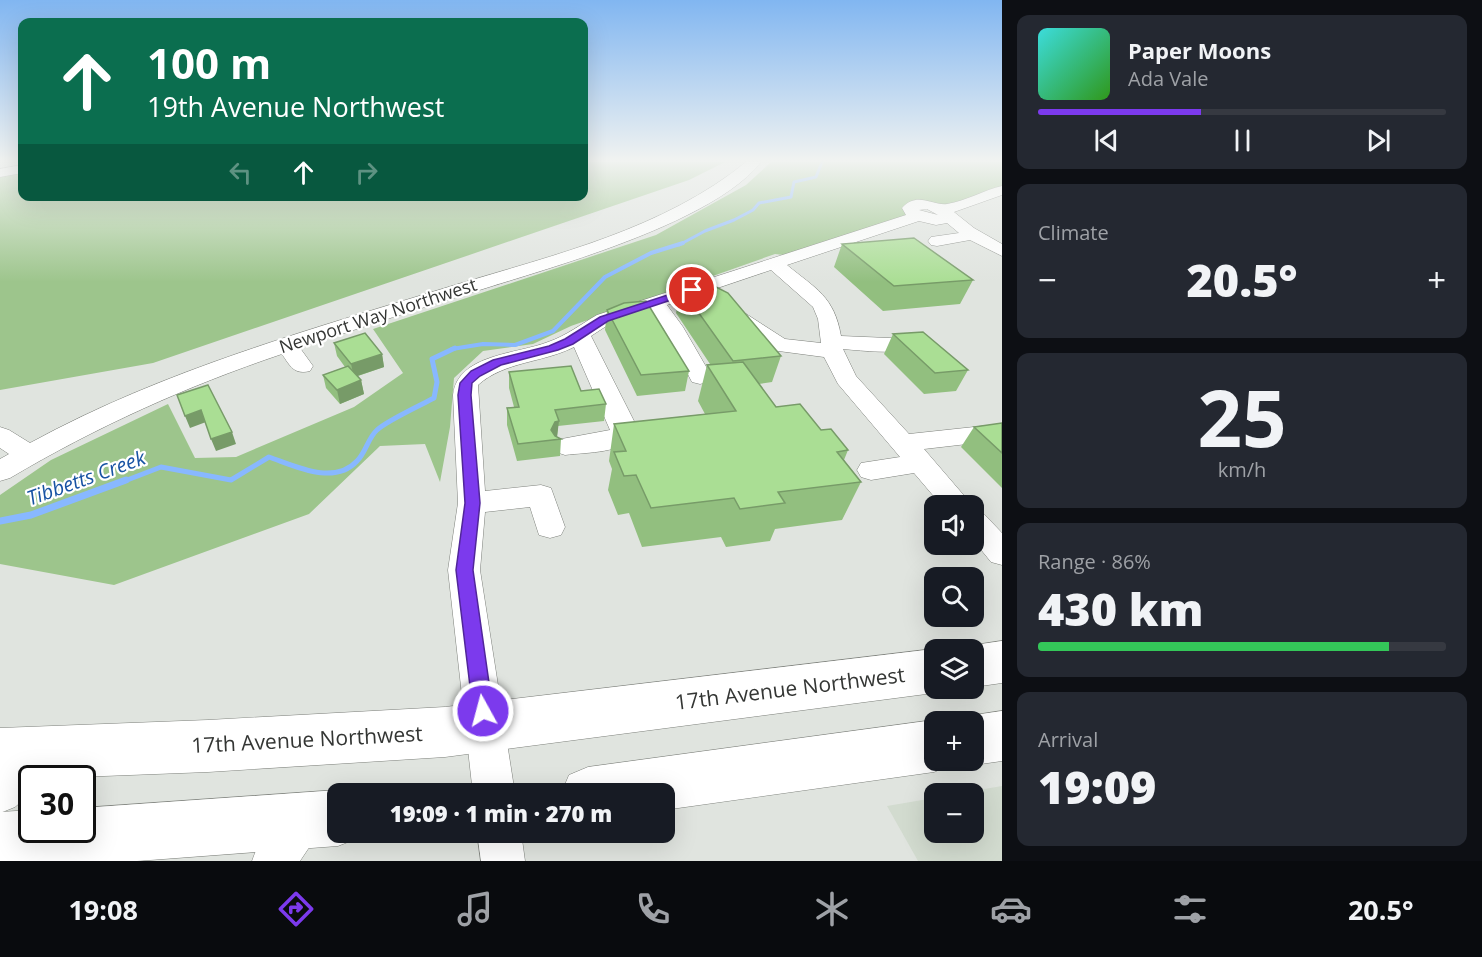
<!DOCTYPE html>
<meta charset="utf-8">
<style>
:root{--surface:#171b24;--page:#242831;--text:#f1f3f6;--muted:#9ea1a6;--line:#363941;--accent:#7c3aed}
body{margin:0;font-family:"Open Sans",sans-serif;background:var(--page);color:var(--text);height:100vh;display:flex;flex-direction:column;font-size:22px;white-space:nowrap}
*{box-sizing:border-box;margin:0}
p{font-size:20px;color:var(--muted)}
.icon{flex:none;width:33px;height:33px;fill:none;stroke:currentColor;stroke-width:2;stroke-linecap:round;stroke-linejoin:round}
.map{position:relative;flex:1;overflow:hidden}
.drawer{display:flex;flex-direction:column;gap:15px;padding:15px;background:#0d0f14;width:480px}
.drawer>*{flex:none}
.top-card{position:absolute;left:18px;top:18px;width:570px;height:183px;border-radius:12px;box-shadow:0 6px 24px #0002;background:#0b6e4f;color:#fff;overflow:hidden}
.controls{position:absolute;left:924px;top:495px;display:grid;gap:12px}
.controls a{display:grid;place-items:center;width:60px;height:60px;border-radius:12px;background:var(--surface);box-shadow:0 6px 24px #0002;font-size:30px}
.speed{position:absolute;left:18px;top:765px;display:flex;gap:12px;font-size:30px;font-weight:700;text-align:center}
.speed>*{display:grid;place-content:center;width:78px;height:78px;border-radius:50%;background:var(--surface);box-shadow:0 6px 24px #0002;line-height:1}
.speed .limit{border:3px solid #111;border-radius:9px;background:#fff;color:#111}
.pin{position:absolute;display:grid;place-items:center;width:51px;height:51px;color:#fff;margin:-26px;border:3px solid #fff;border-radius:50%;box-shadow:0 2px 6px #0007}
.me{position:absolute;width:66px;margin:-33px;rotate:353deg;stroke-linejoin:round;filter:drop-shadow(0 0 4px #0008)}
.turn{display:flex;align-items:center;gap:21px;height:126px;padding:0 30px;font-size:27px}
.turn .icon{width:78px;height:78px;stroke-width:2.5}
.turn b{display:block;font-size:42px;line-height:51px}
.lanes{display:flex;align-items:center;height:57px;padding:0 30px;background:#0003;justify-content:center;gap:30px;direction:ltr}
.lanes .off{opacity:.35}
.big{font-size:45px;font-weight:800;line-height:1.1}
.drawer .tile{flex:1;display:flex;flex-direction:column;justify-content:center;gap:9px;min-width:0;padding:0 21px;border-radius:12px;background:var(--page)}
.drawer .dial{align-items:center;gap:0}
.dial b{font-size:78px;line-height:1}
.song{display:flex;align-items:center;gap:18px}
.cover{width:72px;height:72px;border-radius:9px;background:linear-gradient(135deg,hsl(180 70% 55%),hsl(110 70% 35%))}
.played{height:6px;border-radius:3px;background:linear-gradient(90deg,var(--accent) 40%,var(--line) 40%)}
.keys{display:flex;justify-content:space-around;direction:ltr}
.heat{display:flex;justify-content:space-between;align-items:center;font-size:33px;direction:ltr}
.charge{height:9px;border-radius:4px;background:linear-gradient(90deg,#34c759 86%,var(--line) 0)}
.trip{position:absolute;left:327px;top:783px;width:348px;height:60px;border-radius:12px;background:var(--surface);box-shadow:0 6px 24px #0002;font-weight:800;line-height:60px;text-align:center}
.dock{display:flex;height:96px;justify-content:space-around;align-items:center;background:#090b0e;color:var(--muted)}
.dock .icon{width:42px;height:42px}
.dock .current{color:var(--accent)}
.dock b{font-size:27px;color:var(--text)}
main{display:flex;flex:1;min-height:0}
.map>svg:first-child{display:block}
</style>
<main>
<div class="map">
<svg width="1002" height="861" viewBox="0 0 1002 861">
<rect width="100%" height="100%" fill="#e0e4df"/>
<path fill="#d2dbcf" d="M 1002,786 L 1002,861 L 918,861 L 887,806 L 934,798 L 934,832 L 974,832 L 974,794 L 961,793 Z"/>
<path fill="#9dc58c" d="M 584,162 L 725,162 L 689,180 L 153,363 L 0,390 L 0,175 L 22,172 L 22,196 L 584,196 Z
M 771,162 L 1002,162 L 1002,190 L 945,210 L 928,205 L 913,213 L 792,256 L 775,254 L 571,326 L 533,344 L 483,351 L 454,378 L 450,427 L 440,482 L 425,444 L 380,446 L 309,514 L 114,585 L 0,564 L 0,495 L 51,460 L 168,404 L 195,458 L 236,457 L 354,407 L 403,373 L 373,329 L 656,235 L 746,185 Z"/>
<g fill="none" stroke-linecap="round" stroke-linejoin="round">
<path stroke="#88b8ff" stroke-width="3" d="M 679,245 L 705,231 L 734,220 L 753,210 L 759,203 L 791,197 L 794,182 L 816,177 L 822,162"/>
<path stroke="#88b8ff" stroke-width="4" d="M 452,349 L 483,344 L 515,345 L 553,331 L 605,277 L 651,253 L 683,243"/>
<path stroke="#88b8ff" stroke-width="5" d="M 122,482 L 161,467 L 231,480 L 269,457 C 295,466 334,486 357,461 C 366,452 368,438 377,430 C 386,421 421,405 434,398 L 437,382 L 432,359 L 455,348"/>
<path stroke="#88b8ff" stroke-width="7" d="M 0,521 L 31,515 L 126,480"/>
<defs>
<path id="minor" d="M 746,162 L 761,162 C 714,222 559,265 486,288 C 424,307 361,327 300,348 L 313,366 L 310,371 C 294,375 290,366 282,354 C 187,386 96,427 10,478 L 0,481 L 0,459 L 9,454 L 0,448 L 0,427 L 9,430 L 30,443 C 163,370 312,329 455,285 C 554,255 664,229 746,162 Z
M 22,165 L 22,173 L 0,177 L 0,169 Z
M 1002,186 L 1002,195 L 954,212 L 974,228 L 1002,244 L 1002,256 L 970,240 L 937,246 L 931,245 L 928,241 L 931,237 L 959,233 L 947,223 L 936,225 L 919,221 L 787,265 C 816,289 834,296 841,336 L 913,339 L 916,344 L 913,349 C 890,354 866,351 843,349 L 856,376 L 909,434 L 1002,424 L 1002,440 L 924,449 L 973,506 L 942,506 L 914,473 L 871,480 L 861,477 L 857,470 L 861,463 L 900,457 L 838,384 L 824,357 L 771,350 L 723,314 L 726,310 L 740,310 L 785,339 L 821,343 L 818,319 L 813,307 L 771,270 L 667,305 L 683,327 L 712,377 L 708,382 L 700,384 L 692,382 L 663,328 L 650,310 L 611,323 L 591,336 L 634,421 L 637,433 C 623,454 588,452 565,455 L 556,452 L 552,446 L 556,440 L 610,430 L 574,347 C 543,363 505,361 478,385 L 485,491 L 541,485 L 551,488 L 565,527 L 561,535 L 550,538 L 539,535 L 530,507 L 485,512 L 480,570 L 515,794 L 473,794 L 448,570 L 458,503 L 453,395 C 457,354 518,354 548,342 C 566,336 581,324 597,315 L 906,215 L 902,208 C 917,191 933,206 947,204 C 966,201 984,190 1002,186 ZM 927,209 L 938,215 L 919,210 Z
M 974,511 L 984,514 L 1002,533 L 1002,565 L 991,562 L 974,541 Z
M 41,738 L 55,744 L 61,758 L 55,772 L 48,778 L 32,778 L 32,792 L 15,807 L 0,813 L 0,766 L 27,744 Z
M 301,801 L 316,807 L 322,822 L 316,837 L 300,861 L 252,861 L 258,845 L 286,807 Z
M 477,832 L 521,832 L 525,861 L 481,861 Z"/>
<path id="major" d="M 1002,641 L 1002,683 L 974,687 L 974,650 L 961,650 L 974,645 Z
M 934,649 L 934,688 L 945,688 L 934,693 L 445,757 L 208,772 L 0,780 L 0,728 L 208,720 L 445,707 Z
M 1002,711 L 1002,761 L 974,765 L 962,760 L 974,760 L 974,722 L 957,722 L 974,715 Z
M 934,720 L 937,722 L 934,722 L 934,760 L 954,760 L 952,764 L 934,772 L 664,810 L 664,794 L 561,794 L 569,775 L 588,767 Z
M 338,790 L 345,794 L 338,794 L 338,832 L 360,832 L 358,838 L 338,846 L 137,861 L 0,861 L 0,812 L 32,810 L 32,830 L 82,830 L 82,808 Z"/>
</defs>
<use href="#minor" stroke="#7d807b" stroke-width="1"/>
<use href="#major" stroke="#7d807b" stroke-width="1"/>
<use href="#minor" fill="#fff" fill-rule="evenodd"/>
<use href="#major" fill="#fff" fill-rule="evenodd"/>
</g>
<path fill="#92bf7f" d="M 842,244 L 973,280 L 960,304 L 883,311 L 834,267 Z
M 681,288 L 781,356 L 772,382 L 759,384 L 776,407 L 821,430 L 848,450 L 844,460 L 861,482 L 842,520 L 775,529 L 770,541 L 726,547 L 721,537 L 642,547 L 629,513 L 618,515 L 608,490 L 612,469 L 609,461 L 614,424 L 705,414 L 698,401 L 707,365 L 710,364 L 676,313 Z
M 607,310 L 689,371 L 685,391 L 637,396 L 605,330 Z
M 893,334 L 968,370 L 956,391 L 924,394 L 884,354 Z
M 334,343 L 382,354 L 384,367 L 358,376 L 361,380 L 364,394 L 340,404 L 326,388 L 323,375 L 345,367 L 337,356 Z
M 509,372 L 581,391 L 606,404 L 604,421 L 558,426 L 557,437 L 561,439 L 560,456 L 517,461 L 507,425 L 507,408 L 514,407 L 509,388 Z
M 1002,423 L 1002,488 L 961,447 L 974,427 Z"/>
<path fill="#779b68" d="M 382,354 L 384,367 L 354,377 L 351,364 Z
M 361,380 L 364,394 L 340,404 L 337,390 Z
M 201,410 L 206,422 L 190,428 L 185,416 Z
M 559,421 L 557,437 L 551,440 L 551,430 L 555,422 Z
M 232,432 L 236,444 L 216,451 L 211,439 Z"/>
<path fill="#aade94" stroke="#779b68" stroke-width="1.5" d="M 914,238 L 973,280 L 894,286 L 842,244 Z
M 714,286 L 728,293 L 781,356 L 733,361 L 681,288 Z
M 646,301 L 689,371 L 641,375 L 607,310 L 624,303 Z
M 923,332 L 968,370 L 935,373 L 893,334 Z
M 365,333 L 382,354 L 351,364 L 334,343 Z
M 743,362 L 776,407 L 800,404 L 821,430 L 831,429 L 848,450 L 837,452 L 861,482 L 778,492 L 785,503 L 740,509 L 734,498 L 651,508 L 636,475 L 624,476 L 614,452 L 626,451 L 614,424 L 736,411 L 707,365 Z
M 348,366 L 361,380 L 337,390 L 323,375 Z
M 571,366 L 581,391 L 599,389 L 606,404 L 555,410 L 559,421 L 555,422 L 551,430 L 555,436 L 561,439 L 518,444 L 507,408 L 519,407 L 509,372 Z
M 208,385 L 232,432 L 211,439 L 201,410 L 185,416 L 177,395 Z
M 1002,423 L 1002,453 L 974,427 Z"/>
<linearGradient id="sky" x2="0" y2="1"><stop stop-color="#81b6f1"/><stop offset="0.57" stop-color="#f1f3f1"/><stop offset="1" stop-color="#f1f3f1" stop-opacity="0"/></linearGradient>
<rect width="1002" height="282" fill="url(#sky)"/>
<path fill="#7c3aed" stroke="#51269a" stroke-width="1.5" d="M 692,287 L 697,290 L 695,292 L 608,321 L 573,344 L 558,350 L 501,365 L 480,376 L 472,383 L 471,395 L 480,503 L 473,570 L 493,711 L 490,718 L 483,721 L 476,718 L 473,711 L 456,570 L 465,503 L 458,395 L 460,383 L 471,371 L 493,360 L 549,346 L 565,339 L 600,317 Z"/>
<g text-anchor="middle" stroke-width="4.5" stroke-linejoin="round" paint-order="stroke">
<g font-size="18" fill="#343634" stroke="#fff">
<text transform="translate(378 316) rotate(-18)" y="6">Newport Way Northwest</text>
</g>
<g font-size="20" font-style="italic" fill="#1753a3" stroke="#fff">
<text transform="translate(86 478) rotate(-20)" y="7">Tibbetts Creek</text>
</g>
<g font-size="21" fill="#343634" stroke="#fff">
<text transform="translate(790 689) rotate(-7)" y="7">17th Avenue Northwest</text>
<text transform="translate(307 740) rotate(-3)" y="7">17th Avenue Northwest</text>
</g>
</g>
</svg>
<div class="controls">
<a><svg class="icon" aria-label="sound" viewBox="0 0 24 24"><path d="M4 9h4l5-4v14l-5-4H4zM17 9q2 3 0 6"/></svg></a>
<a><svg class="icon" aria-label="search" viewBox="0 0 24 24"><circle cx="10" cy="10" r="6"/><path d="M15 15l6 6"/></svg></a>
<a><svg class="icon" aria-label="layers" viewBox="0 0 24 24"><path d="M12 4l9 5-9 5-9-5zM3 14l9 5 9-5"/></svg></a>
<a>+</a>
<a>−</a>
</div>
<div class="speed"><div class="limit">30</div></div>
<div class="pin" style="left:692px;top:290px;background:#d93025"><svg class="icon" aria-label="arrive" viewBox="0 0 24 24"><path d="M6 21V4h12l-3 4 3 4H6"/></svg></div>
<svg class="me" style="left:483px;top:711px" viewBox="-20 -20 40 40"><circle r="17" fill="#7c3aed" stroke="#fff" stroke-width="3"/><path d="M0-11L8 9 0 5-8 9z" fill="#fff"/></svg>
<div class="trip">19:09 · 1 min · 270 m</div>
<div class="top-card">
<div class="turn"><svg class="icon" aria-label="ahead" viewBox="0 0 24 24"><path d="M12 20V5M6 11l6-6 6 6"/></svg><div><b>100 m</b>19th Avenue Northwest</div></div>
<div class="lanes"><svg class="icon off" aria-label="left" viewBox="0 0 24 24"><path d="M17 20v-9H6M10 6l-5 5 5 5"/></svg><svg class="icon" aria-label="ahead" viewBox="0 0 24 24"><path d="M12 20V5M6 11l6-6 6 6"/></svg><svg class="icon off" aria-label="right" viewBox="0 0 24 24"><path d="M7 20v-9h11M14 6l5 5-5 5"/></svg></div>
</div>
</div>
<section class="drawer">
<div class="tile">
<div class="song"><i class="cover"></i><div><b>Paper Moons</b><p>Ada Vale</p></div></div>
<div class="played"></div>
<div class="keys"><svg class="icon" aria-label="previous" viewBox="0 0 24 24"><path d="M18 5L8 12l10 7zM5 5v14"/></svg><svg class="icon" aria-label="pause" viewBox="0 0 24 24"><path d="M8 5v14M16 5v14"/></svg><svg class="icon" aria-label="next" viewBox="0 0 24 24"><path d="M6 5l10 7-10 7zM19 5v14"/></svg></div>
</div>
<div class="tile"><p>Climate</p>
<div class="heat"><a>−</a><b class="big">20.5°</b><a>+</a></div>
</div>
<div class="tile dial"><b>25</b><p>km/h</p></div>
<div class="tile"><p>Range · 86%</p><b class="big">430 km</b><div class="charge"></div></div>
<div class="tile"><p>Arrival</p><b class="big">19:09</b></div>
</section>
</main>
<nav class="dock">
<b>19:08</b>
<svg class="icon current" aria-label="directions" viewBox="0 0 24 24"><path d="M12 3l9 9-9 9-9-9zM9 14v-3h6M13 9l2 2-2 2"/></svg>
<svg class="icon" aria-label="music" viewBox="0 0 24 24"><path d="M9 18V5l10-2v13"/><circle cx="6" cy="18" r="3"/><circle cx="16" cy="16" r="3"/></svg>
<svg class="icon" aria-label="phone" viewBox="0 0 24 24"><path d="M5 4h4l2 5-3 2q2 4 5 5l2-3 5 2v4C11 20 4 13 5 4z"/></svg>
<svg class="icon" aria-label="climate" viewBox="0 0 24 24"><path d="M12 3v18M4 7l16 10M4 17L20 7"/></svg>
<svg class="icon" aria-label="car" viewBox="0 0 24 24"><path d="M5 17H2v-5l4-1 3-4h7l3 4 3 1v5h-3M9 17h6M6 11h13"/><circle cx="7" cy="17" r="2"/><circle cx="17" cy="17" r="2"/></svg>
<svg class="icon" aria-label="filters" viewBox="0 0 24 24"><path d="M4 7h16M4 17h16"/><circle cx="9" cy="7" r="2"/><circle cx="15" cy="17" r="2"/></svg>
<b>20.5°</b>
</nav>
